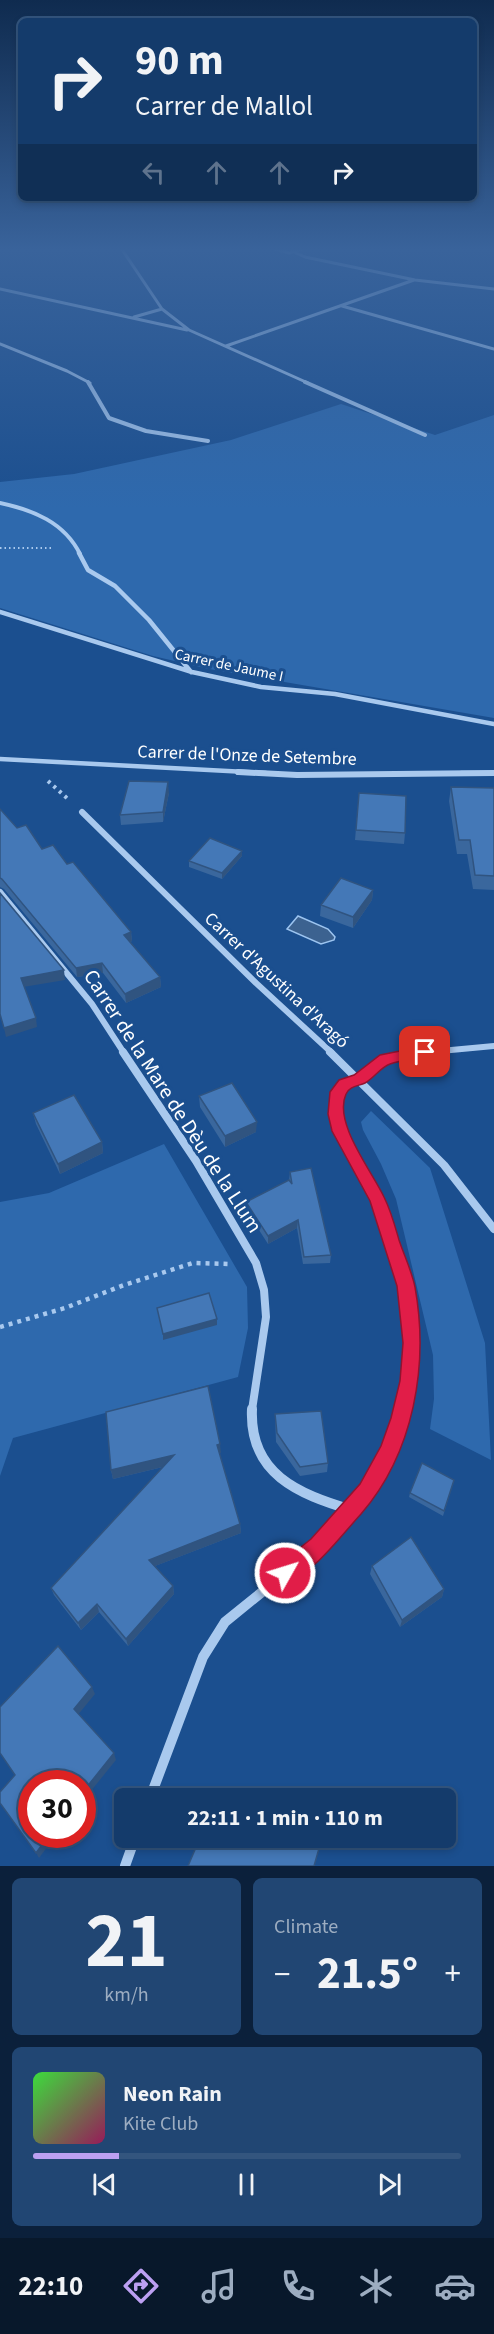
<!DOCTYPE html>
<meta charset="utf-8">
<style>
:root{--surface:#143b6b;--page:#214673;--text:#f1f3f6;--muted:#9dadc1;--line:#33557e;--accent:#bca0f2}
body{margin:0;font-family:"Source Sans 3",sans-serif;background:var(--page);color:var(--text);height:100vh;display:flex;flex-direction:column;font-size:22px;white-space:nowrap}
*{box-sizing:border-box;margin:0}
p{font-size:20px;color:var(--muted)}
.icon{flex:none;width:33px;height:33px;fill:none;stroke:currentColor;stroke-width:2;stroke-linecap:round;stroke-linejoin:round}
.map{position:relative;height:1866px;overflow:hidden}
.drawer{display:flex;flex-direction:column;gap:12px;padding:12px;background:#0b203b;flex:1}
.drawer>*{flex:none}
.hud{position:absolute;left:18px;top:18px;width:459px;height:183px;border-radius:9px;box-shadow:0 3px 9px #0003,0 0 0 2px var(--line);background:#143b6b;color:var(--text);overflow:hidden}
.speed{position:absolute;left:18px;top:1770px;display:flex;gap:12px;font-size:30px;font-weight:700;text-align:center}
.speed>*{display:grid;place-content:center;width:78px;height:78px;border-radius:50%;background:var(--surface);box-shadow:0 3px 9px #0003,0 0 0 2px var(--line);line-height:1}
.speed .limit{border:9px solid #d22;background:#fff;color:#111}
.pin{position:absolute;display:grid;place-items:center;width:51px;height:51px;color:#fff;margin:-26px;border-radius:12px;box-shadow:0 3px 9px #0006}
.me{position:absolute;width:66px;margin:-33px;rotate:51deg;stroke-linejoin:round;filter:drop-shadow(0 0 4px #0008)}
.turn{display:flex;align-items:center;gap:21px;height:126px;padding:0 18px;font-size:27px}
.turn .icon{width:78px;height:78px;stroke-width:2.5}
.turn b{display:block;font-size:42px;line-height:51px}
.lanes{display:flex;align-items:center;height:57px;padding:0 18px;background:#0003;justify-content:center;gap:30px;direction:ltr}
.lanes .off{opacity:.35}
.big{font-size:45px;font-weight:700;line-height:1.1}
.drawer .tile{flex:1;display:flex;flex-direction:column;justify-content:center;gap:9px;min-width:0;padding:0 21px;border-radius:9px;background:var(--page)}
.drawer .dial{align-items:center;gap:0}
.dial b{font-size:78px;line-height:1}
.song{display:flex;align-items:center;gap:18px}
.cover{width:72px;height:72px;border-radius:9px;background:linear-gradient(135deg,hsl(120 70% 55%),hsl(330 70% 35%))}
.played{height:6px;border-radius:3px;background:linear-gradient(90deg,var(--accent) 20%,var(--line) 20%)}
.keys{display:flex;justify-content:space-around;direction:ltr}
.heat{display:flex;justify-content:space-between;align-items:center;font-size:33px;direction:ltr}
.drawer .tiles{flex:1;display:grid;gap:12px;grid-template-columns:1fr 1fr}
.tile:last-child{grid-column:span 2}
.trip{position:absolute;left:114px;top:1788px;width:342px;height:60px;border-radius:9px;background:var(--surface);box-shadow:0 3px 9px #0003,0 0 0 2px var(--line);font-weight:700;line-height:60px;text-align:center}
.tab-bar{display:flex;height:96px;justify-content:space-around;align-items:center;background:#08182b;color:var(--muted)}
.tab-bar .icon{width:42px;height:42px}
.tab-bar .selected{color:var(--accent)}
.tab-bar b{font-size:27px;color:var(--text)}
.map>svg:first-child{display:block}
</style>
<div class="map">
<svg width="494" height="1866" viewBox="0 0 494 1866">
<rect width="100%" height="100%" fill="#1b4f8f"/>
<path fill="#2e69ad" d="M 341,404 L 435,435 L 494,415 L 494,718 L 209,669 L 153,656 L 0,608 L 0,482 L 74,474 L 231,440 Z
M 371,1111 L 430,1168 L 485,1343 L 491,1460 L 430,1429 L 434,1399 L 433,1355 L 396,1199 L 381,1164 L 363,1130 L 361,1122 Z
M 164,1144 L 247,1287 L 248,1328 L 238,1377 L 13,1438 L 0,1476 L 0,1202 L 49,1193 Z"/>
<path fill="#3c6290" stroke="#9cc4f0" stroke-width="1.5" d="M 298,916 L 328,929 L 335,937 L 334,940 L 321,944 L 287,929 Z"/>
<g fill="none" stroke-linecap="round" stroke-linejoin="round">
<path stroke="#a9c9ee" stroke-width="2" stroke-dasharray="1.5 3" stroke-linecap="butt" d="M 0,548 L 53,548"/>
<path stroke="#a9c9ee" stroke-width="4" stroke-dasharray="3 4.5" stroke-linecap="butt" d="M 48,781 L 69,800"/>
<path stroke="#a9c9ee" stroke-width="4.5" stroke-dasharray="4 5" stroke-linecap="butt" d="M 0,1327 L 65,1308 L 124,1285 L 193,1263 L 232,1264"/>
<path stroke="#a9c9ee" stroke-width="3" d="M 121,248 L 162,309 L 189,330 L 308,383
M 272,248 L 289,253 L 306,248
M 296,253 L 305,257 L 415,280 L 494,289
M 0,289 L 187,330
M 342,306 L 494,349
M 134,317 L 162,309
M 0,344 L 67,371 L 90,383
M 226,346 L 414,280"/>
<path stroke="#a9c9ee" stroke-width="4" d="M 88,382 L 109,418 L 146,431 L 208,441
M 305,382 L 425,435
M 0,503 C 33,510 64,522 80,554"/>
<path stroke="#a9c9ee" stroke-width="4.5" d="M 79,553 L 88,570 L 115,586 L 149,620 L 191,672
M 0,612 L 192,672 L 261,687 L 335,694 L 494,724
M 0,759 L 266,773
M 461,773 L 494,773"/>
<path stroke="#a9c9ee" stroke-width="6" d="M 238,772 L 297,775 L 494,773
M 82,812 L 256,983 L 332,1053
M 0,892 L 92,1004 L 124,1053
M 419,1053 L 494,1046"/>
<path stroke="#a9c9ee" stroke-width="8" d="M 123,1052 L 196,1161 L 256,1263 L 264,1290 L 266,1317 L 252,1410
M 330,1052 L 444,1165 L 494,1229
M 403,1410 L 410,1381 L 412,1356 L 406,1286 L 378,1200 L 340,1131 L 336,1115 L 338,1092 L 344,1084 L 360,1079 L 385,1059 L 431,1052"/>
<path stroke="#a9c9ee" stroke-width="10" d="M 252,1409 C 249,1474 298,1494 352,1510
M 150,1798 L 203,1657 L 225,1622 L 319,1546 L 352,1510 L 367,1491 L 388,1451 L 403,1409
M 125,1866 L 135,1838"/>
</g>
<path fill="#3a679d" d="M 451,787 L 494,788 L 494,890 L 473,889 L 467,854 L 457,854 L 449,801 Z
M 169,793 L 163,822 L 121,825 L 120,815 Z
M 359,793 L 405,833 L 404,844 L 355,840 Z
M 0,809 L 17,828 L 42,849 L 67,864 L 131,932 L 132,941 L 130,942 L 160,977 L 161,987 L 126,1003 L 103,973 L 77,977 L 4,889 L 0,887 Z
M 242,851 L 242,856 L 222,879 L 189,867 L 189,861 Z
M 373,890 L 372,900 L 353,928 L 320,916 L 321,905 Z
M 199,1096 L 256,1132 L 225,1147 L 200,1107 Z
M 33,1113 L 102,1142 L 103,1153 L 60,1174 L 36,1124 Z
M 290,1172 L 331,1255 L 330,1263 L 303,1264 L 297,1228 L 268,1244 L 246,1210 L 246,1202 L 289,1181 Z
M 275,1414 L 328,1463 L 327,1472 L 300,1476 L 276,1442 Z
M 219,1453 L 240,1524 L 241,1533 L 155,1566 L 173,1586 L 174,1594 L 128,1646 L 99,1612 L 81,1630 L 54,1595 L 51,1588 L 163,1467 L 113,1479 L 111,1470 L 221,1453 Z
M 454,1480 L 443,1516 L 409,1497 L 410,1493 Z
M 372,1566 L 444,1589 L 442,1597 L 400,1627 L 370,1574 Z"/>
<path fill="#305480" d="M 168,782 L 169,793 L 163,822 L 163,812 Z
M 242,851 L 242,856 L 222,879 L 222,873 Z
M 373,890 L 372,900 L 353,928 L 353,917 Z
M 131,932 L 132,941 L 125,944 L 124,935 Z
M 102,963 L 103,973 L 77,977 L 76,968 Z
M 64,970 L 65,980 L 23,987 L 21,978 Z
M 160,977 L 161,987 L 126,1003 L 125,994 Z
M 36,1018 L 37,1027 L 6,1037 L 4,1028 Z
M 257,1122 L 256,1132 L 225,1147 L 225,1136 Z
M 102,1142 L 103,1153 L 60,1174 L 58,1164 Z
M 298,1220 L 297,1228 L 268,1244 L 268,1236 Z
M 217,1319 L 217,1325 L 163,1340 L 163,1334 Z
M 220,1444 L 221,1453 L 217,1454 L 217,1445 Z
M 174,1455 L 175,1464 L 113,1479 L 111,1470 Z
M 240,1524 L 241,1533 L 150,1568 L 149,1560 Z
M 173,1586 L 174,1594 L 128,1646 L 126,1639 Z
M 444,1589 L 442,1597 L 400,1627 L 402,1620 Z
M 97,1604 L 99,1612 L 81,1630 L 78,1623 Z
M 92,1687 L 95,1694 L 77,1716 L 74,1709 Z
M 114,1753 L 116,1760 L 82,1802 L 82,1793 Z
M 50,1834 L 57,1834 L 39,1858 L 36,1853 Z"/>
<path fill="#4478b7" stroke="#305480" stroke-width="1.5" d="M 129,781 L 168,782 L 163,812 L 120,815 Z
M 451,787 L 494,788 L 494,876 L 475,875 L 470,840 L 459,840 Z
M 359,793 L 406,796 L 405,833 L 356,830 Z
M 0,809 L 17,828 L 26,825 L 42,849 L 53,845 L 67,864 L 73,862 L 131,932 L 124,935 L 160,977 L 125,994 L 102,963 L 76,968 L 2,879 L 0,878 Z
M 210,838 L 242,851 L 222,873 L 189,861 Z
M 341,878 L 373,890 L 353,917 L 321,905 Z
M 0,893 L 64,970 L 21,978 L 36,1018 L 4,1028 L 0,1014 Z
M 232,1083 L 257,1122 L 225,1136 L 199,1096 Z
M 74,1095 L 102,1142 L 58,1164 L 33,1113 Z
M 311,1168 L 331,1255 L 304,1257 L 298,1220 L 268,1236 L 246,1202 L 289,1180 L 292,1184 L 290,1172 Z
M 209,1293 L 217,1319 L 163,1334 L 157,1308 Z
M 208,1386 L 220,1444 L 217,1445 L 240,1524 L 149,1560 L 173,1586 L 126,1639 L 97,1604 L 78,1623 L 51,1588 L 174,1455 L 111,1470 L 106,1412 Z
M 321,1411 L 328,1463 L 300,1467 L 277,1433 L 275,1414 Z
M 422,1463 L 454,1480 L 444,1511 L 410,1493 Z
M 411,1537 L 444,1589 L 402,1620 L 372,1566 Z
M 58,1646 L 92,1687 L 74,1709 L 114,1753 L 82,1793 L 82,1784 L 32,1784 L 32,1834 L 50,1834 L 36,1853 L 0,1803 L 0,1792 L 15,1775 L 0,1753 L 0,1707 Z
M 220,1787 L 239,1798 L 215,1798 Z
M 200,1838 L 307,1838 L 320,1845 L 314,1866 L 188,1866 Z"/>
<linearGradient id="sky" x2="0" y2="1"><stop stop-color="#0f2b4f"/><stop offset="0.49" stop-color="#39639b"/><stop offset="1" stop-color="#39639b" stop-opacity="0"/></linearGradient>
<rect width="494" height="509" fill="url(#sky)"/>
<path fill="#e11d48" stroke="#92132f" stroke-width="1.5" d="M 425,1046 L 430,1048 L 433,1052 L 430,1056 C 418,1060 403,1059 390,1064 C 381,1067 374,1078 365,1083 C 359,1086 349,1086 346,1094 C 333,1123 372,1171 384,1197 C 391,1211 395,1226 399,1240 C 404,1255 412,1272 415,1287 C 429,1365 414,1453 361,1514 C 339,1538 316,1571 285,1584 L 277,1581 L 274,1573 L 277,1566 L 311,1539 L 360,1484 L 381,1446 L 391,1418 L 400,1381 L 403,1343 L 397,1286 L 370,1201 L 332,1131 L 328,1114 L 330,1092 L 339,1080 L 354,1075 L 380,1055 Z"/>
<g text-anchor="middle" stroke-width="6" stroke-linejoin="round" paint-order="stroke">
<g font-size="15" fill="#fff" stroke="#1b4f8f">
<text transform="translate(229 665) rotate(12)" y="5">Carrer de Jaume I</text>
</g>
<g font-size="18" fill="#fff" stroke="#1b4f8f">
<text transform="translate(247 755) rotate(2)" y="6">Carrer de l'Onze de Setembre</text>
<text transform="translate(277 980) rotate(43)" y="6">Carrer d'Agustina d'Aragó</text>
</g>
<g font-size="21" fill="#fff" stroke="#1b4f8f">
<text transform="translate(173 1101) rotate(57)" y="7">Carrer de la Mare de Dèu de la Llum</text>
</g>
</g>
</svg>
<div class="speed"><div class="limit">30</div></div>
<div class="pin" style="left:425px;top:1052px;background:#d93025"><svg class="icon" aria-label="arrive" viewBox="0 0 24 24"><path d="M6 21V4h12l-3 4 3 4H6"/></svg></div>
<svg class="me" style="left:285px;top:1573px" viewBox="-20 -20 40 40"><circle r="17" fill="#e11d48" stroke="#fff" stroke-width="3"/><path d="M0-11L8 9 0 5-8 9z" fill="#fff"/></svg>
<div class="trip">22:11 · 1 min · 110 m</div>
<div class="hud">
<div class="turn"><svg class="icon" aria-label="right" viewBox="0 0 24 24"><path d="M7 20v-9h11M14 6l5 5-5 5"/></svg><div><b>90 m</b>Carrer de Mallol</div></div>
<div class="lanes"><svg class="icon off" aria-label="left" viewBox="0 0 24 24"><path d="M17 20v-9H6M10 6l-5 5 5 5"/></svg><svg class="icon off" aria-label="ahead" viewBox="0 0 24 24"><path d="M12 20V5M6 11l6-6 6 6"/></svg><svg class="icon off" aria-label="ahead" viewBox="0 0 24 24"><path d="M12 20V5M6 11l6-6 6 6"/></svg><svg class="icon" aria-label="right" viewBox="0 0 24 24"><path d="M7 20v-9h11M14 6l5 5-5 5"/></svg></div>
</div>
</div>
<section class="drawer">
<div class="tiles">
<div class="tile dial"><b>21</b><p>km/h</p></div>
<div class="tile"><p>Climate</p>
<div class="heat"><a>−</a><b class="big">21.5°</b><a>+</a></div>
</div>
<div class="tile">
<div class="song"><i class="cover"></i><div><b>Neon Rain</b><p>Kite Club</p></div></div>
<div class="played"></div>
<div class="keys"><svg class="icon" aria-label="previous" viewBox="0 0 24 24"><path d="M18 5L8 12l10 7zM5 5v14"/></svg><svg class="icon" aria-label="pause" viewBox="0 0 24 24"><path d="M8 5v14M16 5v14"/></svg><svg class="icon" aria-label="next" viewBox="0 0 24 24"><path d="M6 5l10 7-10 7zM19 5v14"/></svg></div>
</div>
</div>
</section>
<nav class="tab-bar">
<b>22:10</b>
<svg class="icon selected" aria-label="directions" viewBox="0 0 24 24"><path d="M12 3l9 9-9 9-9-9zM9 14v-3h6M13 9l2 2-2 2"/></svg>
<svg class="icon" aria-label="music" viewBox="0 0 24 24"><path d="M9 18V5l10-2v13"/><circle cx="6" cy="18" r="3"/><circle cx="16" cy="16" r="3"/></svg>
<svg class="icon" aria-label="phone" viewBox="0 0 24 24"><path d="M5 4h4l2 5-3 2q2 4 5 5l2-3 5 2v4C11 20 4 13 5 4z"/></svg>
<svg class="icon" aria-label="climate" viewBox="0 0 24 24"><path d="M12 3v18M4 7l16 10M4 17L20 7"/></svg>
<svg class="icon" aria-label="car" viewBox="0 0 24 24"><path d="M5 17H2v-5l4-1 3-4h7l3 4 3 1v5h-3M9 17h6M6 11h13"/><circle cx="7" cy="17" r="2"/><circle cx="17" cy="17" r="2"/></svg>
</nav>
